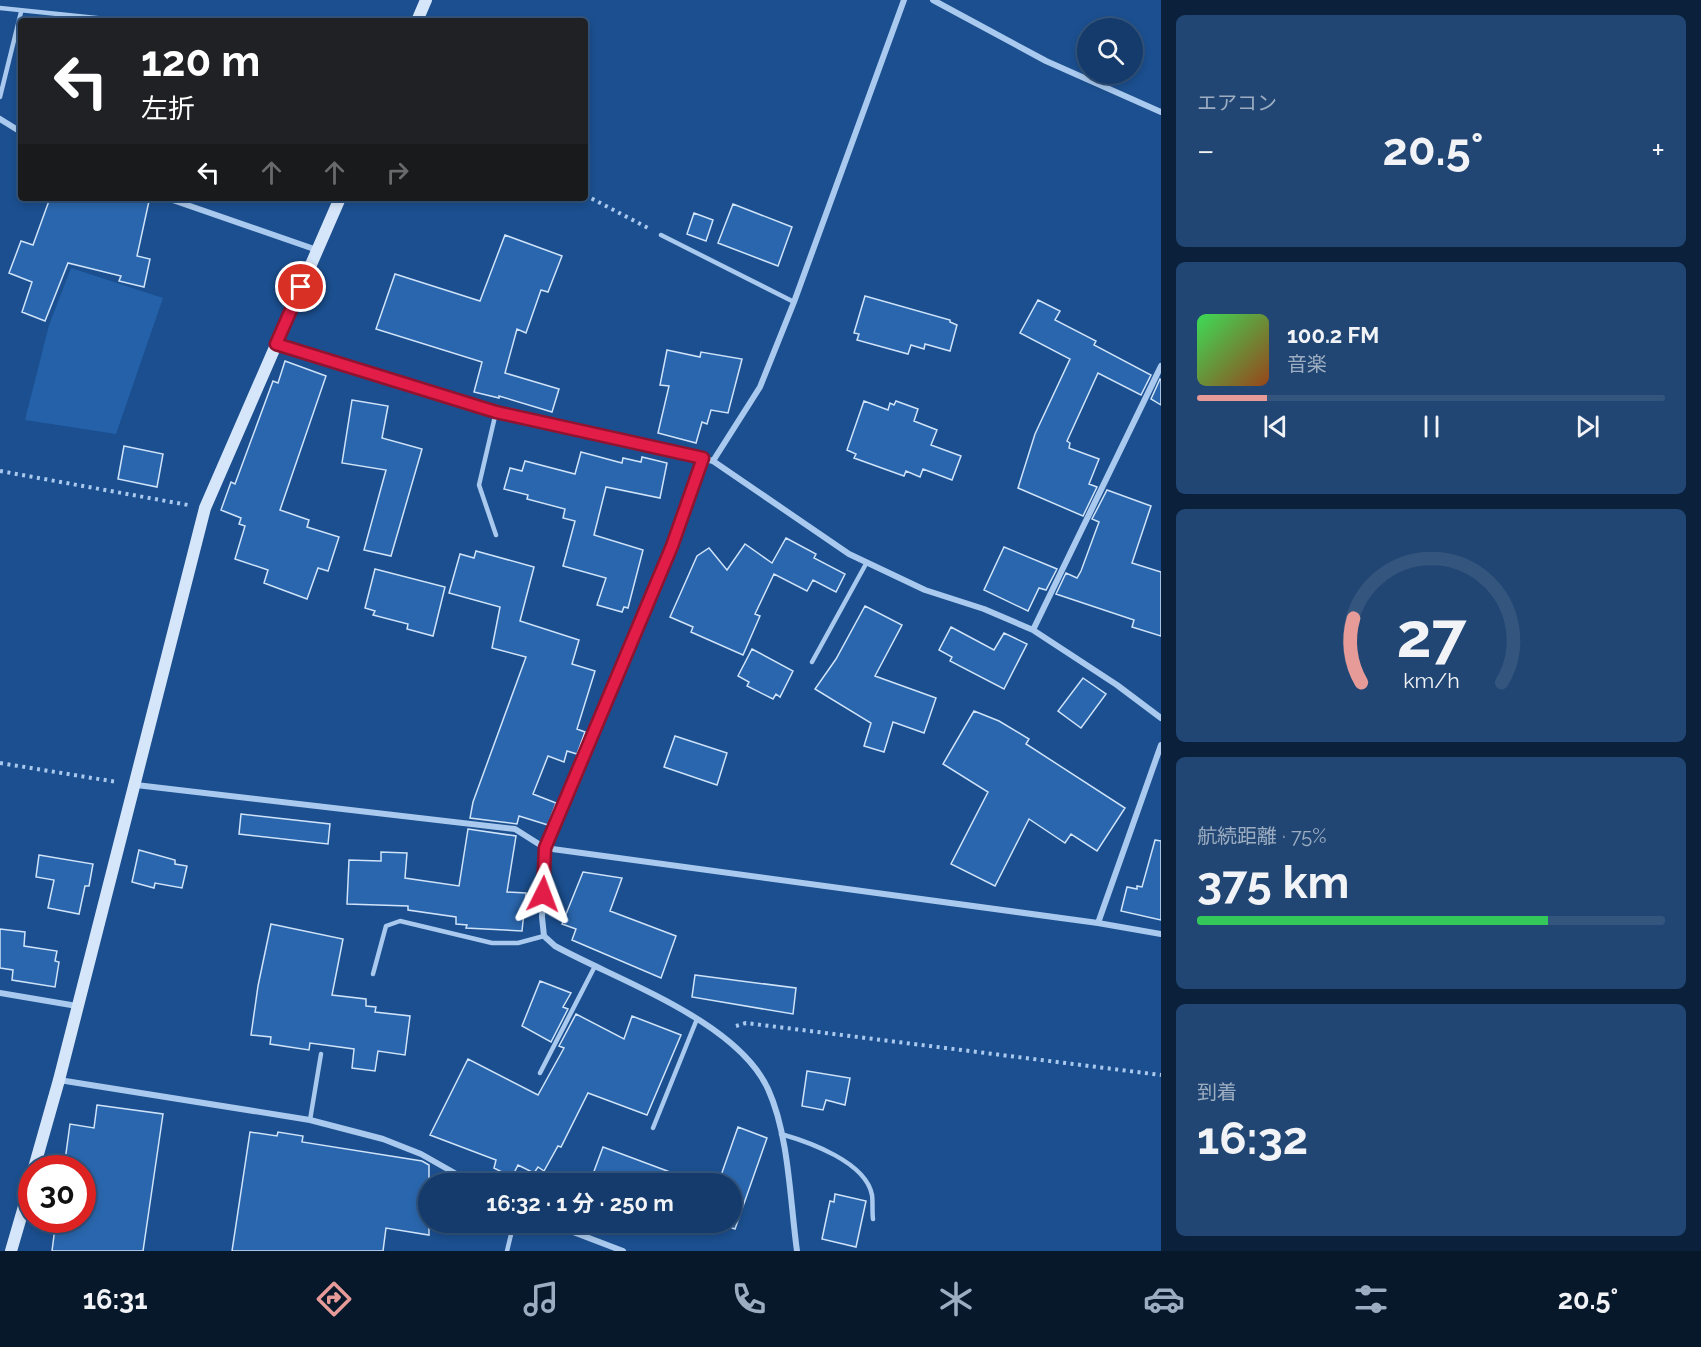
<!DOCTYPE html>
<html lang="ja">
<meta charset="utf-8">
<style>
:root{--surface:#143b6b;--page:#214673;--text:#f1f3f6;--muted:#9dadc1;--line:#33557e;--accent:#e69b98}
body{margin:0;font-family:Raleway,"Noto Sans JP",sans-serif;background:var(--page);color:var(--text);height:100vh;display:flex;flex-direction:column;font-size:22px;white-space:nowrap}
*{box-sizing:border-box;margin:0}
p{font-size:20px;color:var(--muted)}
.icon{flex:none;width:33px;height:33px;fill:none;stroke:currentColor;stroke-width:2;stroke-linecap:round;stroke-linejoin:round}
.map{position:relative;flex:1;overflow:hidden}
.drawer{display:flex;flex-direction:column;gap:15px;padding:15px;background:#0b203b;width:540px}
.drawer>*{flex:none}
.hud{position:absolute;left:18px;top:18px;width:570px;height:183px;border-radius:6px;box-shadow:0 3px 9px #0003,0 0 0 2px var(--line);background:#202124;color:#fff;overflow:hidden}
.controls{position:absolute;left:1077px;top:18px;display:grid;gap:12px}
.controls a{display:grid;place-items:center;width:66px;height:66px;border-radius:50%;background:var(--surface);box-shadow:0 3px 9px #0003,0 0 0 2px var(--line);font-size:30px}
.speed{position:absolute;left:18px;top:1155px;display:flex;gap:12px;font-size:30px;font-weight:700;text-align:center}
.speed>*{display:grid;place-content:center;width:78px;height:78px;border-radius:50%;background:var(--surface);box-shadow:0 3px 9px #0003,0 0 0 2px var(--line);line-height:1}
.speed .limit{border:9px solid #d22;background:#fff;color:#111}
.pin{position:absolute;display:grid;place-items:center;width:51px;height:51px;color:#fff;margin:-26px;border:3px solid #fff;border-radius:50%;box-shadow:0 2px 6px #0007}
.me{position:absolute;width:66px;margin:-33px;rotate:3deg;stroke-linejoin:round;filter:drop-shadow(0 0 4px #0008)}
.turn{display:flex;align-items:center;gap:21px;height:126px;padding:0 24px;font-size:27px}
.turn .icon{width:78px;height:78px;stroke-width:2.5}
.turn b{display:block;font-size:42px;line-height:51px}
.lanes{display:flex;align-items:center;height:57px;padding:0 24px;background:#0003;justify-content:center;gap:30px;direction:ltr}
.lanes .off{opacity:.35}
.big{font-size:45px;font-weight:700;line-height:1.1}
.drawer .widget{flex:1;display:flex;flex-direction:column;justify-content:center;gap:9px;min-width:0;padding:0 21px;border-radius:9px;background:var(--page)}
.drawer .dial{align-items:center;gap:0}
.dial svg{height:156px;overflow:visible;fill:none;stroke:var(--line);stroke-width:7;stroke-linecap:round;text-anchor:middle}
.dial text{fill:var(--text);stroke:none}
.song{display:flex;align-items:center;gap:18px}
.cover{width:72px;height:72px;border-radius:9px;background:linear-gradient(135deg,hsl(130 70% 55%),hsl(20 70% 35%))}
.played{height:6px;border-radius:3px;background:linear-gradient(90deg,var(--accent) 15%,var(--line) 15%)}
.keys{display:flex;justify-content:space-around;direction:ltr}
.heat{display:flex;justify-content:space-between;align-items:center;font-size:33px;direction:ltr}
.charge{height:9px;border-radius:4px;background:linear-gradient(90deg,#34c759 75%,var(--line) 0)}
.trip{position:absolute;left:418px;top:1173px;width:324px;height:60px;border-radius:30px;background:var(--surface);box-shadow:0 3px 9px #0003,0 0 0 2px var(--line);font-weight:700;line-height:60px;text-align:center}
.menu{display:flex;height:96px;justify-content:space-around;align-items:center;background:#08182b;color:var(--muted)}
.menu .icon{width:42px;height:42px}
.menu .active{color:var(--accent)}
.menu b{font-size:27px;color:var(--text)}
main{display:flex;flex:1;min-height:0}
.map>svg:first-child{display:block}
</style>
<main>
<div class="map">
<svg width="1161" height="1251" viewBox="0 0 1161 1251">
<rect width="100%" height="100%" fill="#1b4f8f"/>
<path fill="#2461a8" d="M 71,268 L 163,298 L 116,434 L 25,420 L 49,325 Z"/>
<path fill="#2a66ad" stroke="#cfe3fa" stroke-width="1.5" d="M 50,198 L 135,198 L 149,201 L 137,256 L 150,259 L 144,287 L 119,281 L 121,276 L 68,263 L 45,321 L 22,312 L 32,282 L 9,273 L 21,241 L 33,245 Z
M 733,204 L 792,227 L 778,266 L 718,243 Z
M 694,213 L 713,220 L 706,241 L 687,234 Z
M 505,235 L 562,256 L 548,292 L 541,290 L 526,333 L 517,329 L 505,373 L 559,389 L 552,412 L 499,396 L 499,398 L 474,392 L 482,362 L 376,329 L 395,274 L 480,301 Z
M 865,296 L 950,320 L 950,322 L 957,325 L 950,351 L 925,344 L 924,349 L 911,345 L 908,354 L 857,340 L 859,334 L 854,333 Z
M 1038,300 L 1060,311 L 1055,320 L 1096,341 L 1094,345 L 1151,375 L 1141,395 L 1098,373 L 1067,441 L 1070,443 L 1069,448 L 1099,459 L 1089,484 L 1097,487 L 1083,516 L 1018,488 L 1035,434 L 1070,359 L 1020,333 Z
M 667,350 L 700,357 L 701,352 L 742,359 L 728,413 L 711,410 L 707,424 L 702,422 L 696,443 L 658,433 L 669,386 L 660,385 Z
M 285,361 L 326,376 L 280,510 L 309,520 L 307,527 L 339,537 L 328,571 L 318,568 L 307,599 L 264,583 L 268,570 L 235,559 L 245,526 L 239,524 L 241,518 L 221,510 L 231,482 L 235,484 L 273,381 L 278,383 Z
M 1160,379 L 1161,380 L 1161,405 L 1151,399 Z
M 352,400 L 388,406 L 382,438 L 422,449 L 391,556 L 364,550 L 386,470 L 342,463 Z
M 864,401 L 888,410 L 890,403 L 894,405 L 896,401 L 918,409 L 914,421 L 937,430 L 931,445 L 961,456 L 952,480 L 923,469 L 920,477 L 906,471 L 904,476 L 854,458 L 856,454 L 847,450 Z
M 124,446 L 163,454 L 157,487 L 118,479 Z
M 581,452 L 622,463 L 623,458 L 641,462 L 642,457 L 667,463 L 660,498 L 606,487 L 594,535 L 643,550 L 628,608 L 624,607 L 622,612 L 597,605 L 606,578 L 563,566 L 575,521 L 563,518 L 565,509 L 527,499 L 528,495 L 504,489 L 510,468 L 522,471 L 525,461 L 575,474 Z
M 1107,490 L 1151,506 L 1132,563 L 1161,572 L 1161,636 L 1132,627 L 1134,620 L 1056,594 L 1066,573 L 1077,578 L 1081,571 L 1099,522 L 1092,519 Z
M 786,538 L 816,554 L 814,558 L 845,574 L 836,592 L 813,580 L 807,591 L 774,574 L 755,614 L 760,616 L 743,655 L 691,632 L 693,627 L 670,617 L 697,556 L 709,548 L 727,570 L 745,544 L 772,563 Z
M 1004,547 L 1057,569 L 1046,590 L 1039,588 L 1028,611 L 984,590 Z
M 476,551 L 534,567 L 520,621 L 579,640 L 572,664 L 595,671 L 577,729 L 585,732 L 577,754 L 567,751 L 564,762 L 548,756 L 533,794 L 556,803 L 548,825 L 519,816 L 517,824 L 470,818 L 473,802 L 526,657 L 492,648 L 500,607 L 449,593 L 460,554 L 474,558 Z
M 375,569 L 445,587 L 433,636 L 407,629 L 408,624 L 373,615 L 375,611 L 365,608 Z
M 865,606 L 902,625 L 875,676 L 936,698 L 924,733 L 893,722 L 884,752 L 864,746 L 871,723 L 815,689 L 836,659 Z
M 951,627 L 994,650 L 1004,633 L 1027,644 L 1004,689 L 950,661 L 952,657 L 939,650 Z
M 752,649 L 793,671 L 780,697 L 776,694 L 773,699 L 747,686 L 749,682 L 738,676 Z
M 1083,678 L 1106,694 L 1081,728 L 1058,711 Z
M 974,711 L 999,721 L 1029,739 L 1026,744 L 1125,808 L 1097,851 L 1071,834 L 1065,843 L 1029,819 L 995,886 L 951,864 L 988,792 L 943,764 Z
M 675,736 L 727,753 L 717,785 L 664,767 Z
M 241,814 L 330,824 L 328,844 L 239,834 Z
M 468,829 L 516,836 L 507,892 L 526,893 L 522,931 L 466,928 L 467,925 L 456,924 L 456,917 L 408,910 L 408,906 L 347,904 L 349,860 L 381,861 L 381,852 L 407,853 L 405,878 L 459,886 Z
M 1155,840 L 1161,841 L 1161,920 L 1121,911 L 1127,887 L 1137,889 L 1137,886 L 1142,887 Z
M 139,850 L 175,860 L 175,864 L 187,866 L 182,888 L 155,883 L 154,888 L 132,882 Z
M 39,855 L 93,864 L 89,886 L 85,886 L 79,914 L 48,908 L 54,880 L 36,877 Z
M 583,872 L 622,878 L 610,911 L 676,936 L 661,978 L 572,940 L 576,929 L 562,924 Z
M 271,924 L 343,939 L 332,995 L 366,999 L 366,1006 L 376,1007 L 375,1012 L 410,1016 L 405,1055 L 378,1051 L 375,1071 L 352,1068 L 354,1049 L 310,1043 L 309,1050 L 270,1044 L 271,1037 L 251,1035 L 258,986 Z
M 0,929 L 25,932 L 24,946 L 57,951 L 55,961 L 59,962 L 55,987 L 12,980 L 13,970 L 0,968 Z
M 695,975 L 796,988 L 793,1014 L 692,997 Z
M 540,981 L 571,993 L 563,1007 L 568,1009 L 551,1042 L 522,1026 Z
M 576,1014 L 624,1039 L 632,1016 L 681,1035 L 647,1115 L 588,1093 L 561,1147 L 558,1146 L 544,1171 L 538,1167 L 534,1173 L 518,1165 L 512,1177 L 494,1168 L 496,1160 L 430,1135 L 468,1059 L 538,1095 L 564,1048 L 559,1046 Z
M 807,1071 L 850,1078 L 845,1105 L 826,1100 L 823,1110 L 802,1106 Z
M 97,1105 L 163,1114 L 143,1251 L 52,1251 L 56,1220 L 82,1220 L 82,1168 L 64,1168 L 70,1124 L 94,1128 Z
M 738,1127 L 767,1138 L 735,1229 L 732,1228 L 732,1184 L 718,1184 Z
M 250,1132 L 277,1136 L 278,1132 L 303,1136 L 302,1142 L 422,1161 L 429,1165 L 429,1235 L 386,1228 L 383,1251 L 232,1251 Z
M 603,1147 L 670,1172 L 666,1184 L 602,1184 L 604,1178 L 593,1174 Z
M 835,1194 L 866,1201 L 856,1247 L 822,1239 L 830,1201 L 834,1202 Z
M 604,1222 L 626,1222 L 623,1230 Z"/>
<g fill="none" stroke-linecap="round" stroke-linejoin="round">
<path stroke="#a9c9ee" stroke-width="4" stroke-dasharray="3 4.5" stroke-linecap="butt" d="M 585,195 L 648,228
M 0,471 L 188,505
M 0,763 L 117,782
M 736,1026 L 746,1023 L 1161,1075"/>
<path stroke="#a9c9ee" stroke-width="4.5" d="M 0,8 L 106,19 L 105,21
M 0,97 L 21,12
M 661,235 L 794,302
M 496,535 L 479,485 L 496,412
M 812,662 L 867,562
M 373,974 L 386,926 L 400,921 L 492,943 L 518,943 L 544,936
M 540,1073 L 594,968
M 310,1120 L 321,1054
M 653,1128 L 697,1019
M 781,1134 C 809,1142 866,1162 872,1195 C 873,1202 872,1211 873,1219
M 507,1251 L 514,1222"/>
<path stroke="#a9c9ee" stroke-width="6" d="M 933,0 L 1046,61 L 1161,112
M 0,119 L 21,132
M 167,198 L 317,250
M 277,344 L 496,412 L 657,446 L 713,461 L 849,554 L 925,590 L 984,609 L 1033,630 L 1117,685 L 1161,718
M 703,458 L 672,545 L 545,848 L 542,917 L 544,936 L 555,946 C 619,981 737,1021 768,1089 C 789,1135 790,1201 797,1251
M 713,461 L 760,387 L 794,302 L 904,0
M 1033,630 L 1161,366
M 136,785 L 515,829 L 545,848 L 1098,923 L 1161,934
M 1098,923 L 1161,745
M 0,993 L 77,1006
M 59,1080 L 310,1120 L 383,1139 L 421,1154 L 474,1184
M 547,1222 L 623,1251"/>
<path stroke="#d6e6fa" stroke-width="12" d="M 417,21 L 426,0
M 34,1168 L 59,1080 L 205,508 L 340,198
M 11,1251 L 32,1179"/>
</g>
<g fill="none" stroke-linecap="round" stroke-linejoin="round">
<defs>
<path id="route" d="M 301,287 L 276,344 L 496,412 L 703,458 L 672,546 L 545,848 L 543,894"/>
</defs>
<use href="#route" stroke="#92132f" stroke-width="15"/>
<use href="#route" stroke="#e11d48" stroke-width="10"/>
</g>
</svg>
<div class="controls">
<a><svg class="icon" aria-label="search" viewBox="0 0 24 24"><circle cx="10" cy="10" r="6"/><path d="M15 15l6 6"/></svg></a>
</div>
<div class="speed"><div class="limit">30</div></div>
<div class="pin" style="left:301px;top:287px;background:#d93025"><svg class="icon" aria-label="arrive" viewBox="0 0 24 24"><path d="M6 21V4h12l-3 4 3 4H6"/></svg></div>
<svg class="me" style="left:543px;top:894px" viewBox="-20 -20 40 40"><path d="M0-17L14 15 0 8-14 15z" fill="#e11d48" stroke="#fff" stroke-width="4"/></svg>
<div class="trip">16:32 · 1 分 · 250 m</div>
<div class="hud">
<div class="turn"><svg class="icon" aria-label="left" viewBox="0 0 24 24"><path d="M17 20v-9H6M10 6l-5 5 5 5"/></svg><div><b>120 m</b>左折</div></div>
<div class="lanes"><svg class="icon" aria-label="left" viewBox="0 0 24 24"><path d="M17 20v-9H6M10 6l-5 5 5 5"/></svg><svg class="icon off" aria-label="ahead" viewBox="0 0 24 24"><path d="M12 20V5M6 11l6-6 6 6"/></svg><svg class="icon off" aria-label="ahead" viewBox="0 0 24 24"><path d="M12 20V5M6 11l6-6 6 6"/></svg><svg class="icon off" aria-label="right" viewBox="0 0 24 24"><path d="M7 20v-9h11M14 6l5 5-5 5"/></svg></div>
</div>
</div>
<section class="drawer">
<div class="widget"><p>エアコン</p>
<div class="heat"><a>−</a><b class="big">20.5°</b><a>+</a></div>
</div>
<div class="widget">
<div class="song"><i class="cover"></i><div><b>100.2 FM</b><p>音楽</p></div></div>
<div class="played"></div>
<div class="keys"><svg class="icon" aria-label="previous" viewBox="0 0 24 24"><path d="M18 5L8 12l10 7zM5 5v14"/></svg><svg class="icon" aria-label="pause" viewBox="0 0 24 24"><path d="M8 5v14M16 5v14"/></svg><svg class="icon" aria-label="next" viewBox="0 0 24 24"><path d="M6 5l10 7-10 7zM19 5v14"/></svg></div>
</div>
<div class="widget dial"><svg viewBox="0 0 100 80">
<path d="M14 69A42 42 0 1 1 86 69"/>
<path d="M14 69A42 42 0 0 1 10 36" stroke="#e69b98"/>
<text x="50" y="56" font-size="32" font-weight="700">27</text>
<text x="50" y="72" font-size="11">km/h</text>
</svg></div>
<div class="widget"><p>航続距離 · 75%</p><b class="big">375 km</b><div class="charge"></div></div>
<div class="widget"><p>到着</p><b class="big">16:32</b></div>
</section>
</main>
<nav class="menu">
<b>16:31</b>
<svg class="icon active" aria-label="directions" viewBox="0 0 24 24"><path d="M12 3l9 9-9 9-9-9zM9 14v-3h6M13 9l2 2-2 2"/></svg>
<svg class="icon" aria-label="music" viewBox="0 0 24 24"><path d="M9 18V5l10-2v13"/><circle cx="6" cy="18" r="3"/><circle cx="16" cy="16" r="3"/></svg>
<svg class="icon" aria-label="phone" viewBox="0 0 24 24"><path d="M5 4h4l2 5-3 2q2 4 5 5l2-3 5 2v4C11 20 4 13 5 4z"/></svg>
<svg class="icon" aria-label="climate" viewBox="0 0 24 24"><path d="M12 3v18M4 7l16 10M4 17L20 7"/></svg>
<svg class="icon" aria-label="car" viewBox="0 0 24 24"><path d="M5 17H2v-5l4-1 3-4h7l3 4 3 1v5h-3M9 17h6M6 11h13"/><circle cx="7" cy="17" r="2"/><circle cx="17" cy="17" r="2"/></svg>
<svg class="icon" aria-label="filters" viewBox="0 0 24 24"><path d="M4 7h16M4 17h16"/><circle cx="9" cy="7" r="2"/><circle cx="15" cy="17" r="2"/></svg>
<b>20.5°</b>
</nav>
